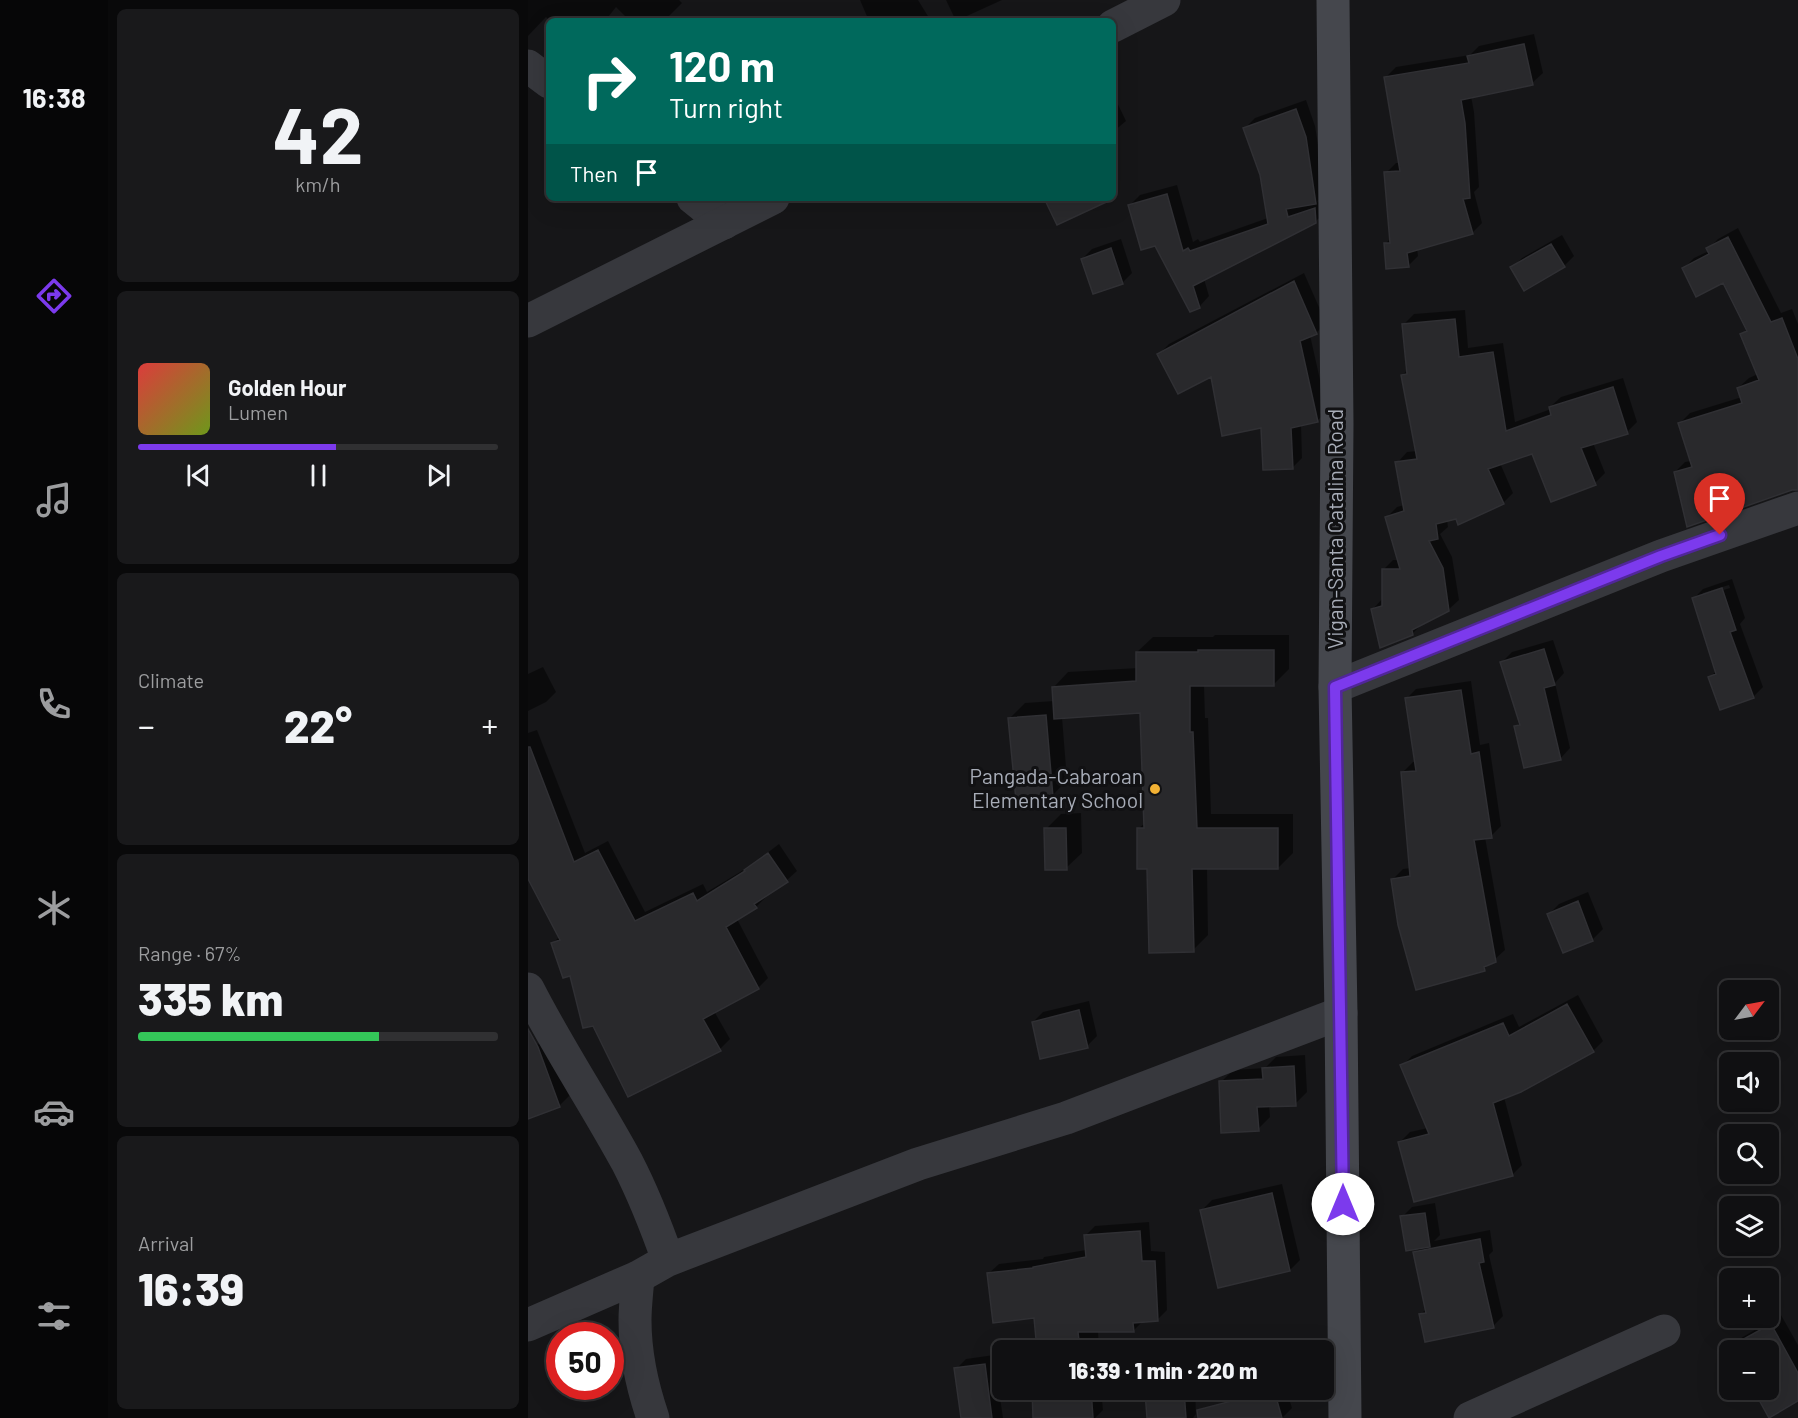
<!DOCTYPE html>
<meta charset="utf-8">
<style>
:root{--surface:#101012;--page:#19191b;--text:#f1f3f6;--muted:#9c9d9f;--line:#303032;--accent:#7c3aed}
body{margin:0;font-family:Barlow,sans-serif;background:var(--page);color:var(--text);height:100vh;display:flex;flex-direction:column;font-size:22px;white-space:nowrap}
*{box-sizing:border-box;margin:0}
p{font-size:20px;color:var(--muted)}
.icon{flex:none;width:33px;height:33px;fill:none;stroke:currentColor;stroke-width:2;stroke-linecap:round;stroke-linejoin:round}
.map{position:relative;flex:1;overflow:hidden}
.drawer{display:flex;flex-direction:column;gap:9px;padding:9px;background:#09090a;width:420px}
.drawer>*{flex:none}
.hud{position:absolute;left:18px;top:18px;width:570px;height:183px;border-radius:9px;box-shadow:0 6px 24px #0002,0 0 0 2px var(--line);background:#00695c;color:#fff;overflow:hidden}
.needle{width:39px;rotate:58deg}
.controls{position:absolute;left:1191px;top:980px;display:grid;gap:12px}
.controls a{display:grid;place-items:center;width:60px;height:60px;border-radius:9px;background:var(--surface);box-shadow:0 6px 24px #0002,0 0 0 2px var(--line);font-size:30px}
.speed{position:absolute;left:18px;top:1322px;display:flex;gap:12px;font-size:30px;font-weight:700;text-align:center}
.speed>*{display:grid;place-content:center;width:78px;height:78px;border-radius:50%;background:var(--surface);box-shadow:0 6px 24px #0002,0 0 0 2px var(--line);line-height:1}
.speed .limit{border:9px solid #d22;background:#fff;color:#111}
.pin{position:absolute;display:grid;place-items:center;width:51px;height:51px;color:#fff;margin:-62px -26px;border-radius:50% 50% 50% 0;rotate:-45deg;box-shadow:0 0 6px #0007}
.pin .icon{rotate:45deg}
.me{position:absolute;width:66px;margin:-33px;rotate:0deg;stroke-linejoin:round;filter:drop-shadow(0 0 4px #0008)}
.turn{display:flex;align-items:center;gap:21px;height:126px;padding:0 24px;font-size:27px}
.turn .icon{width:78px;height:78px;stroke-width:2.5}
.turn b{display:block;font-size:42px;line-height:51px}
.then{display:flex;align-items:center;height:57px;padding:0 24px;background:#0003;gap:12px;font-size:22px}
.big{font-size:45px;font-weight:800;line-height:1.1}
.drawer .card{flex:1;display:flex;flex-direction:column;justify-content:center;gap:9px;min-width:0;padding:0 21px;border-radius:9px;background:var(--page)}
.drawer .dial{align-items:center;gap:0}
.dial b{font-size:78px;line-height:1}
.song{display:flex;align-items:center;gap:18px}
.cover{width:72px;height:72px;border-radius:9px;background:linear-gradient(135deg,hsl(0 70% 55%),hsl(80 70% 35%))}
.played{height:6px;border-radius:3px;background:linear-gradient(90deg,var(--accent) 55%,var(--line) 55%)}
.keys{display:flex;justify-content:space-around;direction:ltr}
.heat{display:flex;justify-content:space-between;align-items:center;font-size:33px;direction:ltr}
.charge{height:9px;border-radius:4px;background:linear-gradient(90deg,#34c759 67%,var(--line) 0)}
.trip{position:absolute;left:464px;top:1340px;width:342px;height:60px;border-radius:9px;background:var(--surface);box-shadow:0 6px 24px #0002,0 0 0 2px var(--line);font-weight:800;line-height:60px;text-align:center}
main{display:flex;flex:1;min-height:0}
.tabs{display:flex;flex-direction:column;width:108px;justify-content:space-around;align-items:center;background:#060607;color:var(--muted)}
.tabs .icon{width:42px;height:42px}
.tabs .current{color:var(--accent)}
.tabs b{font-size:27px;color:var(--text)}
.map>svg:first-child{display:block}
</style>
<main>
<nav class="tabs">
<b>16:38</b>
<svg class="icon current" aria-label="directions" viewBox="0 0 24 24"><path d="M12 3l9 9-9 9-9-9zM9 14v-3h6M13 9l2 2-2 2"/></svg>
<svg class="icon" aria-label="music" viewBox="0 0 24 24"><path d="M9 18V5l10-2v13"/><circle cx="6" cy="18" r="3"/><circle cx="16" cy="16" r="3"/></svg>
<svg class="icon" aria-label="phone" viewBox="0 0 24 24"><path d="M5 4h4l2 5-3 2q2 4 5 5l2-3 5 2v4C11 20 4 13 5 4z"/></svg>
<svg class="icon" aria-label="climate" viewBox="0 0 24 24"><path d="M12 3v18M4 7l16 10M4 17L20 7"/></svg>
<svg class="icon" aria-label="car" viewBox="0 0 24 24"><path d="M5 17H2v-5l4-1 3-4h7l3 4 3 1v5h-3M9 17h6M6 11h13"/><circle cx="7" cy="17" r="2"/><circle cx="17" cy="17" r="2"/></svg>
<svg class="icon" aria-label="filters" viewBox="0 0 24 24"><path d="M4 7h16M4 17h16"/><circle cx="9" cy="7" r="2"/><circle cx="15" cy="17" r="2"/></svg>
</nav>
<section class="drawer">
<div class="card dial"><b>42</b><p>km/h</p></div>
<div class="card">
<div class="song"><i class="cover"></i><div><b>Golden Hour</b><p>Lumen</p></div></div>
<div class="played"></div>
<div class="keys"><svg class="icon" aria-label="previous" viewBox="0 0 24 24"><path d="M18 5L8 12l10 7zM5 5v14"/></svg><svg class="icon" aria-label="pause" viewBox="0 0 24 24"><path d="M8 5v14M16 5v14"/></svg><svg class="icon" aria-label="next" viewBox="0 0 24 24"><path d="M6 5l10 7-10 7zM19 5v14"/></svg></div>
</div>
<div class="card"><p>Climate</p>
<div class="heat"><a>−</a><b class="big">22°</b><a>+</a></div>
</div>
<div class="card"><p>Range · 67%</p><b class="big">335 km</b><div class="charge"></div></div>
<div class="card"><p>Arrival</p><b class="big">16:39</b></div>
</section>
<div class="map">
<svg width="1270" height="1418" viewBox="0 0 1270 1418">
<rect width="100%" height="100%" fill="#161618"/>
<path fill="#0007" fill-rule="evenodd" d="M 0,0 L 151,0 L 154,3 L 136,21 L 102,21 L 88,7 L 77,21 L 22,21 L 18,17 L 0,36 Z
M 332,0 L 390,0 L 403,21 L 341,21 Z
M 418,0 L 474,0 L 428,21 Z
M 1006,34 L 1015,73 L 1004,83 L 943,96 L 946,112 L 951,187 L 946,192 L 954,223 L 944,233 L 889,248 L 890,256 L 880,266 L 857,244 L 863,238 L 858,173 L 868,163 L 872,163 L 858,77 L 868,67 L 942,55 L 951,46 Z
M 585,94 L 598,121 L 585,132 Z
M 778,100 L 787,126 L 798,193 L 789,202 L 796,199 L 798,211 L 787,222 L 676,279 L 681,296 L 671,307 L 602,205 L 612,195 L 649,185 L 665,242 L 670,239 L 672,242 L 740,218 L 733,175 L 717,128 L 727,118 Z
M 1210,228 L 1253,313 L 1264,309 L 1270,324 L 1270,488 L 1147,472 L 1157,462 L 1163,461 L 1152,423 L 1162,413 L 1214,397 L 1210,388 L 1221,378 L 1230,374 L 1214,334 L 1220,329 L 1196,281 L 1156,268 L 1166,258 L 1181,251 L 1180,249 L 1190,239 Z
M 1034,235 L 1046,256 L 1036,266 L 984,268 L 994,258 Z
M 593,239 L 604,273 L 594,283 L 554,259 L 564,249 Z
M 776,273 L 798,323 L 788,333 L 782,335 L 799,411 L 789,421 L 773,424 L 774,458 L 764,468 L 735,426 L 684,374 L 631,354 L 641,344 Z
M 937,310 L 940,348 L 975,343 L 987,422 L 1023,409 L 1022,407 L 1033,397 L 1095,378 L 1109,422 L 1099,432 L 1065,443 L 1077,473 L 1067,483 L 1024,500 L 1005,452 L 972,463 L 985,493 L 975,503 L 919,520 L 920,527 L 912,534 L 924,557 L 931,600 L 920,610 L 894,624 L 884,634 L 845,609 L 855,598 L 855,570 L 865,560 L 871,560 L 859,517 L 869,507 L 876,505 L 869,463 L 879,452 L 889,451 L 874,375 L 880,370 L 876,324 L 886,314 Z
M 1204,579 L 1217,618 L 1212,624 L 1235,687 L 1225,697 L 1182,677 L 1189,670 L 1165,599 L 1175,589 ZM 1201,585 L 1202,588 L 1175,596 L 1175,593 Z
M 687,635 L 761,635 L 761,669 L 746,684 L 676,685 L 677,718 L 680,718 L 683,814 L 765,814 L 765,853 L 750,868 L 679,868 L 680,935 L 665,950 L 621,868 L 610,829 L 618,822 L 613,711 L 534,717 L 539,780 L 524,796 L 482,718 L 497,703 L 526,701 L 525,688 L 540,672 L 610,668 L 609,652 L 625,637 L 685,637 Z
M 1025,640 L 1036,673 L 1027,683 L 1042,748 L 1032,759 L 988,727 L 992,722 L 974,662 L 984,652 Z
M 15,667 L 28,692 L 18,702 L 0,711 L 0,674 Z
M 943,681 L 952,745 L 961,743 L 973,826 L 963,836 L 957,837 L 977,950 L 956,969 L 865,879 L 875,869 L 883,868 L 875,772 L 885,762 L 888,762 L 878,699 L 888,689 Z
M 9,730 L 57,853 L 80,841 L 117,912 L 175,884 L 179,892 L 222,866 L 251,844 L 269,871 L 259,880 L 237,895 L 238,897 L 228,907 L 209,919 L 240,978 L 230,988 L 186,1011 L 202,1039 L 192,1049 L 43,974 L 25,943 L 32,936 L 0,876 L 0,733 Z
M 553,813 L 554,853 L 538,868 L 518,829 L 533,814 Z
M 1060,892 L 1075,929 L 1065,939 L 1035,951 L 1021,914 L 1031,904 Z
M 1050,995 L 1075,1041 L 1065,1051 L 976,1097 L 994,1165 L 984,1175 L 872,1142 L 882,1132 L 900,1128 L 874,1066 L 884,1056 L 985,1014 L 991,1027 Z
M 561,1001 L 569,1036 L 559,1046 L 505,1022 L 515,1012 Z
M 21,1040 L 42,1095 L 32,1105 L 0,1117 L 0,1048 Z
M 777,1055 L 779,1092 L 767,1104 L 741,1105 L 742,1117 L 730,1129 L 693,1082 L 705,1070 L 737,1068 L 748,1057 Z
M 754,1184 L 772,1260 L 762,1270 L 674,1210 L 684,1200 Z
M 907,1203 L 912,1235 L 906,1241 L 962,1230 L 965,1251 L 961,1255 L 975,1316 L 965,1326 L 892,1315 L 899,1308 L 887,1253 L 892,1247 L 874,1217 L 884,1207 Z
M 621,1222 L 623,1251 L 637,1252 L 639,1310 L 629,1320 L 615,1321 L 605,1331 L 570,1331 L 571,1350 L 510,1350 L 507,1316 L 460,1274 L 471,1264 L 515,1259 L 516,1257 L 558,1250 L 557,1236 L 567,1226 Z
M 1253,1315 L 1270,1345 L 1270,1399 L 1242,1415 L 1227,1389 L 1240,1389 L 1240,1350 L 1204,1350 L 1203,1348 L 1213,1338 Z
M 466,1355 L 475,1418 L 446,1418 L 428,1369 L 438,1359 Z
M 505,1389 L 573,1389 L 575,1410 L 567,1418 L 507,1418 Z
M 623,1389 L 667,1389 L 668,1414 L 665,1418 L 620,1418 L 619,1393 Z
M 725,1389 L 758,1389 L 764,1408 L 754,1418 L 707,1418 L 703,1402 L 713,1392 Z"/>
<path fill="#29292c" stroke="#303034" stroke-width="1.5" d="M 996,44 L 1005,85 L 933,100 L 937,123 L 942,198 L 935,199 L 945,234 L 879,253 L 881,267 L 858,269 L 856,243 L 862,243 L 856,172 L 872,171 L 856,77 L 941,63 L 939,56 Z
M 768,109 L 778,137 L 788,204 L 758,209 L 760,217 L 787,208 L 788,223 L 665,286 L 672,308 L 662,312 L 627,246 L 613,250 L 600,205 L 639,194 L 655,251 L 660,248 L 662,251 L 740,224 L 732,175 L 715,128 Z
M 516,198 L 587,198 L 529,225 Z
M 1200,237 L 1243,322 L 1254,318 L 1270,359 L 1270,490 L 1264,490 L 1159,527 L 1146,472 L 1164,467 L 1150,423 L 1214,403 L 1209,388 L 1231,380 L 1212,334 L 1219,331 L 1195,283 L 1168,297 L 1154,268 L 1181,254 L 1178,248 Z
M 1023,244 L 1037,267 L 996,291 L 982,267 Z
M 583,248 L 595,284 L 565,294 L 553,259 Z
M 766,281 L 789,334 L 772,341 L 790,422 L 763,428 L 765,469 L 735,470 L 733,428 L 694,436 L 683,377 L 650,394 L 629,354 Z
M 927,319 L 931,357 L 965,352 L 978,431 L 1023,415 L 1021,407 L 1085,387 L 1100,434 L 1053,448 L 1068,485 L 1023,502 L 1004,454 L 960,469 L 976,504 L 930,525 L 928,519 L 908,524 L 910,539 L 901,541 L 915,568 L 921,611 L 884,630 L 885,635 L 852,648 L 843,609 L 854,606 L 854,569 L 872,569 L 857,517 L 876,511 L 867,462 L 889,459 L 873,375 L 879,374 L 874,324 Z
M 1194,588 L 1208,630 L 1202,632 L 1226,698 L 1192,710 L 1180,677 L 1188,674 L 1164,598 Z
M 1016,649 L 1027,685 L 1016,688 L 1033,760 L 996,768 L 986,726 L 992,725 L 972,662 Z
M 670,650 L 746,650 L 746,686 L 662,686 L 662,732 L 665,732 L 669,828 L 750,828 L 750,869 L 664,869 L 666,952 L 621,953 L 619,869 L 609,869 L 609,828 L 616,828 L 612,713 L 526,719 L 524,687 L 608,681 L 608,652 L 670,652 Z
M 933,690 L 943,754 L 951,752 L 964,838 L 946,840 L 968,962 L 956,967 L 957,971 L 888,990 L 870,925 L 863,879 L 882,876 L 873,772 L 888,771 L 877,698 Z
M 518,715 L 525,797 L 488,800 L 480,718 Z
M 0,747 L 2,747 L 46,862 L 70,850 L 107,921 L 165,893 L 169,901 L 217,871 L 216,870 L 240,853 L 260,882 L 226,904 L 229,908 L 198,927 L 231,989 L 175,1019 L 193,1051 L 100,1097 L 65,1026 L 55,1028 L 42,976 L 35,978 L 23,943 L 32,940 L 0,879 Z
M 516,828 L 538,828 L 539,870 L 517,870 Z
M 1050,901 L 1065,941 L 1035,953 L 1019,914 Z
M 1039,1004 L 1066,1052 L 993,1092 L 965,1103 L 985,1176 L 886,1202 L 870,1142 L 901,1134 L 872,1065 L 975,1023 L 981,1036 Z
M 551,1010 L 560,1048 L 512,1059 L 504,1022 Z
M 0,1029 L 10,1047 L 32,1107 L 0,1119 Z
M 766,1066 L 768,1106 L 729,1107 L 731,1131 L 693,1133 L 691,1081 L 735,1079 L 734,1068 Z
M 744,1193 L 762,1271 L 690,1288 L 672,1210 Z
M 897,1213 L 902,1247 L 878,1251 L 872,1216 Z
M 612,1231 L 614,1261 L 627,1261 L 630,1321 L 605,1323 L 606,1332 L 550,1332 L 552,1350 L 509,1350 L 506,1318 L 465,1323 L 459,1273 L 505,1268 L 505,1267 L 558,1257 L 556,1235 Z
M 952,1239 L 956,1262 L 951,1263 L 966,1328 L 897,1342 L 891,1314 L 898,1313 L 885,1252 Z
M 1243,1324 L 1270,1373 L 1270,1401 L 1241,1418 L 1225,1389 L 1240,1389 L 1240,1350 L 1203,1350 L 1201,1347 Z
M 457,1364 L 464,1418 L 433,1418 L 426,1368 Z
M 504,1389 L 563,1389 L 565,1418 L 505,1418 Z
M 656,1390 L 658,1418 L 619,1418 L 617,1392 Z
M 746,1390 L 754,1418 L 670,1418 L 669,1410 Z"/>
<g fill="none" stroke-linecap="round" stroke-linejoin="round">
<path stroke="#37383d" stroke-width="33" d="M 0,66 L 21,82
M 165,198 L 196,223
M 807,687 L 1133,556 L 1270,508
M 0,989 C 30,1048 67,1103 99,1162 C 115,1193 128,1226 140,1260
M 110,1277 C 109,1291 107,1306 107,1320 C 107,1354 114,1386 125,1418
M 0,1325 L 110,1277 L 140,1260 L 390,1164 L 538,1118 L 813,1013
M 942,1418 L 1136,1331"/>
<path stroke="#37383d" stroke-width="33" d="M 585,26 L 636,0
M 0,321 L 245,198"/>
<path stroke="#45474d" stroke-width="33" d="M 805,0 L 809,424 L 807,687 L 813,1013 L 817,1418"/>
</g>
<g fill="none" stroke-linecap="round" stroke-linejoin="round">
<defs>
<path id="route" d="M 815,1204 L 807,687 L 1133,556 L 1192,535"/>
</defs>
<use href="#route" stroke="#51269a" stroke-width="15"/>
<use href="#route" stroke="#7c3aed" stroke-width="10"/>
</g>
<circle fill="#f2b134" stroke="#111113" stroke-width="2" cx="627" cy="789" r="6"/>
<g text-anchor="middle" stroke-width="6" stroke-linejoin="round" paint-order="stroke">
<g font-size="21" fill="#a8adb8" stroke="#111113">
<text transform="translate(808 529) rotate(-90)" y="7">Vigan-Santa Catalina Road</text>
</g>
<g font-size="21" fill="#a8adb8" stroke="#111113" text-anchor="end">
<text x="615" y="784">Pangada-Cabaroan<tspan x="615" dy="24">Elementary School</tspan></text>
</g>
</g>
</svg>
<div class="controls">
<a><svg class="needle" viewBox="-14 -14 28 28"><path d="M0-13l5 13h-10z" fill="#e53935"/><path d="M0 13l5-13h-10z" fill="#9c9d9f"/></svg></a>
<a><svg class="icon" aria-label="sound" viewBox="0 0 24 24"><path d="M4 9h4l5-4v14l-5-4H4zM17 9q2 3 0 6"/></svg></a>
<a><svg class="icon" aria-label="search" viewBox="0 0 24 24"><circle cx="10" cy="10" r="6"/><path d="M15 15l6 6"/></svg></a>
<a><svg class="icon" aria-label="layers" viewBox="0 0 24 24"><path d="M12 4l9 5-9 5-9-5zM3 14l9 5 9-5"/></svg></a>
<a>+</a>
<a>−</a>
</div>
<div class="speed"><div class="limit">50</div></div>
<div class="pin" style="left:1192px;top:535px;background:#d93025"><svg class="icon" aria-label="arrive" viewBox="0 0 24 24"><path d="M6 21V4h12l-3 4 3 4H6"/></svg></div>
<svg class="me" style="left:815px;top:1204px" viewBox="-20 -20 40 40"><circle r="19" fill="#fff"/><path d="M0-13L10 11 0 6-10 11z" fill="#7c3aed"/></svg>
<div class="trip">16:39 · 1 min · 220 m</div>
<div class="hud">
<div class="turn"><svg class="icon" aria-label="right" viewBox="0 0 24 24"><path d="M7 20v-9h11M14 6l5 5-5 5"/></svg><div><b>120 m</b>Turn right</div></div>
<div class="then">Then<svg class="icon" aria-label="arrive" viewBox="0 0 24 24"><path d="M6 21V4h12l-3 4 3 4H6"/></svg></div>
</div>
</div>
</main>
